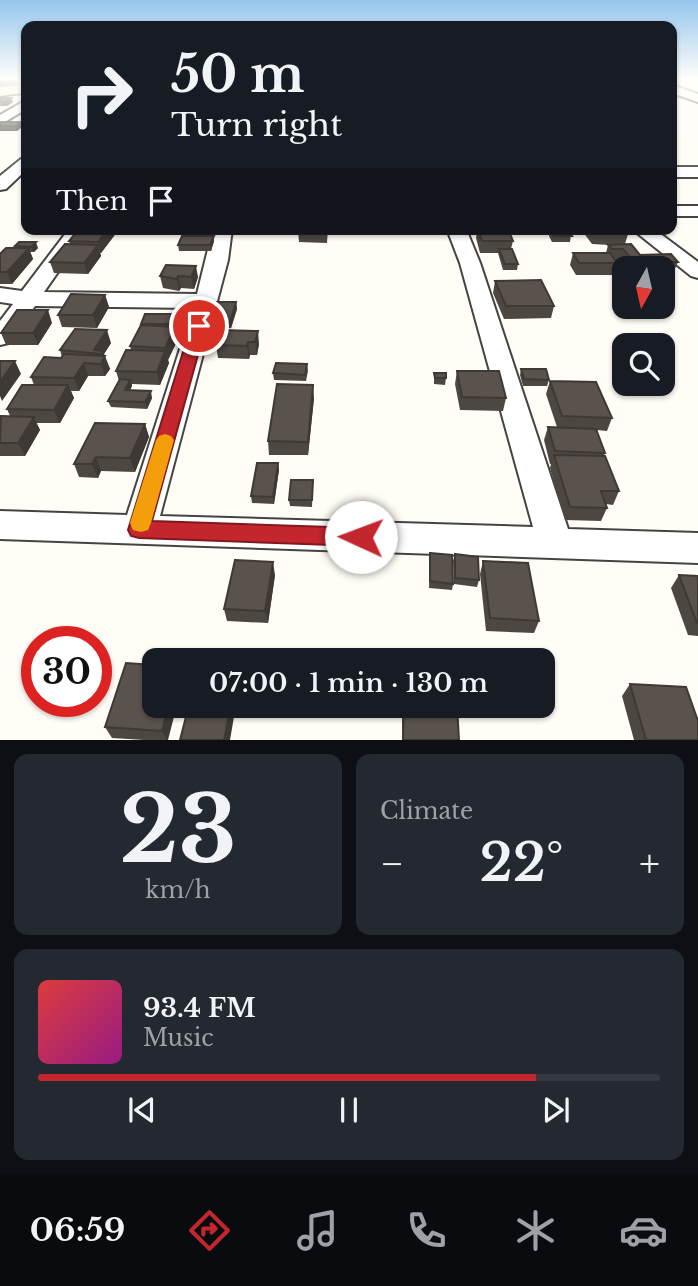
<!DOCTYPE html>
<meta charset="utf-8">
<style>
:root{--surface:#171b24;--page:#242831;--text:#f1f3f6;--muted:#9ea1a6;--line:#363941;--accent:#c4262e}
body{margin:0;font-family:"Libre Baskerville",serif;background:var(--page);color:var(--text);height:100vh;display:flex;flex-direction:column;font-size:26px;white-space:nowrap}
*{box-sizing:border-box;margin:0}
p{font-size:23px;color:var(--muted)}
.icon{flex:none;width:38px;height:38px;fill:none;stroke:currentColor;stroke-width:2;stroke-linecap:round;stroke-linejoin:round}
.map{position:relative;height:740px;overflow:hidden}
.drawer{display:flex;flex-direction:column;gap:14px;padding:14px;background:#0d0f14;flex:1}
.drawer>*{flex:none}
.guide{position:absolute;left:21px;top:21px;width:656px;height:214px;border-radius:14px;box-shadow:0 2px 5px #0004;background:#171b24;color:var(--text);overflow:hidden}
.needle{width:46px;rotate:188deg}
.controls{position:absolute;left:612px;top:256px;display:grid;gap:14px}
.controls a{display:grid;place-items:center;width:63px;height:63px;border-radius:14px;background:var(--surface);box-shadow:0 2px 5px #0004;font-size:35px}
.speed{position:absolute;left:21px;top:626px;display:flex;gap:14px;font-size:35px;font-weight:700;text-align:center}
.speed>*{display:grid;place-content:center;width:91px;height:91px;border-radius:50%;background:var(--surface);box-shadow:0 2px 5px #0004;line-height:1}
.speed .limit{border:10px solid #d22;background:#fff;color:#111}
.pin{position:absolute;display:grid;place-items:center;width:60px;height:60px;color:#fff;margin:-30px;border:4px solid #fff;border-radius:50%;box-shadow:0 2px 7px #0007}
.me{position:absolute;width:77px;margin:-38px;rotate:272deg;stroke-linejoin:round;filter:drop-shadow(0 0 5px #0008)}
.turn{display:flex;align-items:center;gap:24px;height:147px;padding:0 35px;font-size:32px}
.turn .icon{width:91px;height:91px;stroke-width:2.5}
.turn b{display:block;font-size:49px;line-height:60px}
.then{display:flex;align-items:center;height:66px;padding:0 35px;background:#0003;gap:14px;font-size:26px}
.big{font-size:52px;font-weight:600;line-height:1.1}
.drawer .card{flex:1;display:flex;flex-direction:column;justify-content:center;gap:10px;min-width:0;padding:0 24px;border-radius:14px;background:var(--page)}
.drawer .dial{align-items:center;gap:0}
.dial b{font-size:91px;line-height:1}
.song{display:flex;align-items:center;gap:21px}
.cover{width:84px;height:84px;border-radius:10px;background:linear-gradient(135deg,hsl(0 70% 55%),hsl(310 70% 35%))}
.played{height:7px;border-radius:4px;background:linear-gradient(90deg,var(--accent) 80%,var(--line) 80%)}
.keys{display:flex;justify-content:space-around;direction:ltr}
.heat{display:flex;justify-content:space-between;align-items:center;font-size:38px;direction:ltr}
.drawer .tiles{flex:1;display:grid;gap:14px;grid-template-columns:1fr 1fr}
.card:last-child{grid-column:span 2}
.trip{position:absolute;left:142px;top:648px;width:413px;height:70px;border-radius:14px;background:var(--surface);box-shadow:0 2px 5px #0004;font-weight:600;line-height:70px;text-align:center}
.dock{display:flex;height:112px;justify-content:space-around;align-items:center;background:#090b0e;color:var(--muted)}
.dock .icon{width:49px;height:49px}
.dock .current{color:var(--accent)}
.dock b{font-size:32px;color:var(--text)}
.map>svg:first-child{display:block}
</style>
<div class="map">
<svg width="698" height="740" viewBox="0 0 698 740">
<rect width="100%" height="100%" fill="#fffdf5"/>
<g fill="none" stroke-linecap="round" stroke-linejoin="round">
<defs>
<path id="street" d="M 17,79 L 26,79 L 26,83 L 14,91 L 6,91 L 6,87 Z
M 672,85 L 698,94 L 698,102 L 672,93 Z
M 26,100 L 26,109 L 0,125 L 0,115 Z
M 26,157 L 26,170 L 6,189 L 0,190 L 0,176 L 21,159 Z
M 672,167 L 698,167 L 698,177 L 672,177 Z
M 672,206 L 698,206 L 698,216 L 672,216 Z
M 69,229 L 88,229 L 44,292 L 197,294 L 213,229 L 232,229 L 228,260 L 160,516 L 533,527 L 460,263 L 447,229 L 466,229 L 480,263 L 568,529 L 698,533 L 698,563 L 0,539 L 0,511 L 127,515 L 193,308 L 35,306 L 9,343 L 0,345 L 0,321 L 13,304 L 0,302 L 0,288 L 22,291 Z
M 632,229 L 654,229 L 698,262 L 698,278 L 691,276 Z"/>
<path id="secondary" d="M 26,83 L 26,93 L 0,96 L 0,86 Z"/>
</defs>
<use href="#street" stroke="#444" stroke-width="4"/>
<use href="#secondary" stroke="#333" stroke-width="3"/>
<use href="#street" fill="#fff" fill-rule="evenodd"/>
<use href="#secondary" fill="#fff6b0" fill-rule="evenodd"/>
</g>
<path fill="#4d4742" d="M 0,98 L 11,98 L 13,102 L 7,106 L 0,106 Z
M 26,103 L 26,111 L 22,111 L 21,107 Z
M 0,122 L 21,122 L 22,127 L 17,131 L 0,131 Z
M 79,229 L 116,229 L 117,232 L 101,253 L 100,253 L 101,256 L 88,274 L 54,273 L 50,262 L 70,244 L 69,241 Z
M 328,229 L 327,243 L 299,242 L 298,231 Z
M 471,229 L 508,229 L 513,241 L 511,249 L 518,264 L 517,270 L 503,270 L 498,253 L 480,253 L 476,238 L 477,232 L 472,232 Z
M 548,229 L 624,229 L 628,234 L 625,244 L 640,255 L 678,262 L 673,273 L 663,274 L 663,268 L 625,268 L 620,261 L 615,261 L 617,263 L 613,275 L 576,275 L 570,265 L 573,253 L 606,253 L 608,245 L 610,245 L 592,244 L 583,232 L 582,235 L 571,235 L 570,242 L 552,242 L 549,236 L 550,232 Z
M 214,236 L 214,241 L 211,251 L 179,251 L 178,245 Z
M 19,242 L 38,248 L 34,252 L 30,252 L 33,259 L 12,284 L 0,284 L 0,254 L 15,248 L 15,246 Z
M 160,276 L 198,277 L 194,289 L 181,288 L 179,291 L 163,288 Z
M 495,281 L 554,306 L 551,318 L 504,319 L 493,293 Z
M 105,295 L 109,307 L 97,328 L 62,327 L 58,315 Z
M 236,302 L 237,309 L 231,328 L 212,328 L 210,322 Z
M 179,321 L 176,330 L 178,339 L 168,360 L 169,363 L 160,385 L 132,384 L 132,386 L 130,390 L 152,398 L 147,409 L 111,407 L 108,401 L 119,381 L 116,371 L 131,350 L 130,346 L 141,326 L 141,324 Z
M 52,323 L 38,345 L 6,345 L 1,333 Z
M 221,330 L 259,344 L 257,355 L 250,355 L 249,359 L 218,358 L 216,345 Z
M 111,343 L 104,354 L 110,369 L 105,376 L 88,376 L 79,391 L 71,391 L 74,398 L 60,423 L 36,423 L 40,430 L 25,456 L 0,456 L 0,418 L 10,416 L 7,409 L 34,385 L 31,377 L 61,358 L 62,357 L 60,350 Z
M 307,364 L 308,371 L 306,381 L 274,380 L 273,373 Z
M 521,369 L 549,380 L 547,386 L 523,386 L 520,375 Z
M 457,371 L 506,398 L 503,411 L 460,410 L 455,384 Z
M 434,373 L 446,378 L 445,385 L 434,384 Z
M 550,381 L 612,418 L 607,431 L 597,430 L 605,453 L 604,456 L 619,491 L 613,505 L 606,504 L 607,508 L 601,521 L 565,520 L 550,468 L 551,464 L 550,464 L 544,440 L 548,427 L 557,427 L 546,394 Z
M 314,398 L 308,455 L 269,455 L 268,441 Z
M 145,424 L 149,437 L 135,472 L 101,471 L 98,478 L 79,477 L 74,464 Z
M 278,463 L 279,470 L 274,504 L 252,503 L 251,496 Z
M 313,480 L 312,507 L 290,506 L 289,500 Z
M 430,553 L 453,584 L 452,590 L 429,588 Z
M 455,554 L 479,580 L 477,587 L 454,584 L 453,561 Z
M 483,561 L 539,621 L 534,633 L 486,631 L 480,574 Z
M 275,575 L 268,623 L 227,621 L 224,609 Z
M 679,575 L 698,576 L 698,636 L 688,635 L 671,588 Z
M 126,663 L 168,740 L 144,740 L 112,738 L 105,727 Z
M 630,684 L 698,740 L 634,740 L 622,696 Z
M 402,705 L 457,705 L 459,740 L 402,740 Z"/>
<path fill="#3f3936" d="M 0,79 L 17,79 L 18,85 L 0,87 Z
M 11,98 L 13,102 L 7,106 L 5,102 Z
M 21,122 L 22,127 L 17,131 L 15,126 Z
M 108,229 L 116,229 L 117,232 L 101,253 L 98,242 Z
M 214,236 L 214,241 L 211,251 L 210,245 Z
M 36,242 L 38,248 L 34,252 L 31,247 Z
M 98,245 L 101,256 L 88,274 L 84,263 Z
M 29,248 L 33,259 L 12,284 L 7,272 Z
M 196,266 L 198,277 L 194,289 L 191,277 Z
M 178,276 L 181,288 L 179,291 L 177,279 Z
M 105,295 L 109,307 L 97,328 L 93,315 Z
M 236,302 L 237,309 L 231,328 L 230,322 Z
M 48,310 L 52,323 L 38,345 L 33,333 Z
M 178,314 L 179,321 L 176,330 L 178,339 L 168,360 L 165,348 L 175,327 L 174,324 Z
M 107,330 L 111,343 L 104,354 L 110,369 L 105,376 L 101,364 L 103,361 L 101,354 L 94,350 Z
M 258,331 L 259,344 L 257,355 L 255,342 Z
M 248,342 L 250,355 L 249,359 L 247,346 Z
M 165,351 L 169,363 L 160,385 L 157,372 Z
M 15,361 L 21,374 L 2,401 L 0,396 L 0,382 Z
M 84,363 L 88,376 L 79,391 L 74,378 Z
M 130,380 L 132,386 L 127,396 L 125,390 Z
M 68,385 L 74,398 L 60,423 L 54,410 Z
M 313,385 L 314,398 L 308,455 L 308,442 Z
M 151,391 L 152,398 L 147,409 L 145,402 Z
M 34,417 L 40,430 L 25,456 L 18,443 Z
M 145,424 L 149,437 L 135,472 L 130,458 Z
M 96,457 L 101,471 L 98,478 L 92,464 Z
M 278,463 L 279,470 L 274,504 L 273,497 Z
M 273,562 L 275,575 L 268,623 L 265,611 Z
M 169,705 L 177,705 L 168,740 L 167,740 L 162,731 Z
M 231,705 L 236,705 L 230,740 L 224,740 Z"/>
<path fill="#5a524d" stroke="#3f3936" stroke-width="2" d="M 0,98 L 11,98 L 5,102 L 0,102 Z
M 0,122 L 21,122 L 15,126 L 0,126 Z
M 79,229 L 108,229 L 98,242 L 69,241 Z
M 298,229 L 327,229 L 326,232 L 298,231 Z
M 478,229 L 508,229 L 513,241 L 482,241 Z
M 593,229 L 624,229 L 628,234 L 596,233 Z
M 550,230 L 568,230 L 572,236 L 554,236 Z
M 182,236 L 214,236 L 210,245 L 178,245 Z
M 19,242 L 36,242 L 31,247 L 15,246 Z
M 65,244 L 98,245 L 84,263 L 50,262 Z
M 631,244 L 640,255 L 671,254 L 678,262 L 634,262 L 623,249 L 612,249 L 608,245 Z
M 6,248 L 29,248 L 7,272 L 0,272 L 0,254 Z
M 499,249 L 512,249 L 518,264 L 505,264 Z
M 573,253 L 610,253 L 617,263 L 579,263 Z
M 166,265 L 196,266 L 191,277 L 178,276 L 177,279 L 160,276 Z
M 541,280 L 554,306 L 506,306 L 495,281 Z
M 71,294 L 105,295 L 93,315 L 58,315 Z
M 216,302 L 236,302 L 230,322 L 210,322 Z
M 17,310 L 48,310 L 33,333 L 1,333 Z
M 145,314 L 178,314 L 174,324 L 141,324 Z
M 141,325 L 175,327 L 165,348 L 130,346 Z
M 75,329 L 107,330 L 94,350 L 103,351 L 101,354 L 60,350 Z
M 221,330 L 258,331 L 255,342 L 248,342 L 247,346 L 216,345 Z
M 126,350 L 165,351 L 157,372 L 116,371 Z
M 64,354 L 105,356 L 101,364 L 84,363 L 74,378 L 31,377 L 44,357 L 61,358 Z
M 0,361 L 15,361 L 0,382 Z
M 276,363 L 307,364 L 305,375 L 273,373 Z
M 521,369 L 546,369 L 549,380 L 524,379 Z
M 457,371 L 499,371 L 506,398 L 462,397 Z
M 434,373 L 446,373 L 446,378 L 435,378 Z
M 120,379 L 130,380 L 125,390 L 151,391 L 145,402 L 108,401 Z
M 550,381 L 596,382 L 612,418 L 562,416 Z
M 277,384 L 313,385 L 308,442 L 268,441 Z
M 22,385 L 68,385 L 54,410 L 7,409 Z
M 1,416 L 34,417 L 18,443 L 0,443 Z
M 95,423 L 145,424 L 130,458 L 96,457 L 92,464 L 74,464 Z
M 548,427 L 596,429 L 605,453 L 555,451 Z
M 554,455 L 605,456 L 619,491 L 601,491 L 607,508 L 570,507 Z
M 257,463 L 278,463 L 273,497 L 251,496 Z
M 291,480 L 313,480 L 312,500 L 289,500 Z
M 430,553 L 452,555 L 453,584 L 430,581 Z
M 455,554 L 478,557 L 479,580 L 455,578 Z
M 235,560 L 273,562 L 265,611 L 224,609 Z
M 483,561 L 528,563 L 539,621 L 490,618 Z
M 679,575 L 698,576 L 698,623 L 697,623 Z
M 126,663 L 154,665 L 154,705 L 169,705 L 162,731 L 105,727 Z
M 630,684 L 686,687 L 698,721 L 698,740 L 646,740 Z
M 189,705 L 231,705 L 224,740 L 180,740 Z
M 404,705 L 457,705 L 459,740 L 403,740 Z"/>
<linearGradient id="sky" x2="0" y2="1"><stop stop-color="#95c6ee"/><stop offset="0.43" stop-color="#fffefa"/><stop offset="1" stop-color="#fffefa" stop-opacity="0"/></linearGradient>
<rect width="698" height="183" fill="url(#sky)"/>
<path fill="#c4262e" stroke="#7f191e" stroke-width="2" d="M 199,322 L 206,326 L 152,521 L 361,528 L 368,530 L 371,537 L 368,543 L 361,546 L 139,538 L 131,536 L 128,530 L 191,326 Z"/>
<path fill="#f59e0b" d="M 165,434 L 171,436 L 174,440 L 151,523 L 148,530 L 141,532 L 133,530 L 130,523 L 156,440 L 159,436 Z"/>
</svg>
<div class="controls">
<a><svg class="needle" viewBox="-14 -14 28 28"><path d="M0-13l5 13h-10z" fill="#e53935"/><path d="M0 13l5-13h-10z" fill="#9ea1a6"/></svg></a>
<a><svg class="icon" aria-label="search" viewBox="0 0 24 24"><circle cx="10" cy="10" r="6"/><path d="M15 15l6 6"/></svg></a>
</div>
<div class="speed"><div class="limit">30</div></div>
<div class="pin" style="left:199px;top:326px;background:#d93025"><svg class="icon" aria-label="arrive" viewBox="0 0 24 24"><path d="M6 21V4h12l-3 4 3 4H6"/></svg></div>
<svg class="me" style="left:361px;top:537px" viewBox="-20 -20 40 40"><circle r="19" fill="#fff"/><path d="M0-13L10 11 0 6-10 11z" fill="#c4262e"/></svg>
<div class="trip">07:00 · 1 min · 130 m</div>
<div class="guide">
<div class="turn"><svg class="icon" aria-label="right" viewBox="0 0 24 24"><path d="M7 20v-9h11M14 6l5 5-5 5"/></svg><div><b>50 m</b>Turn right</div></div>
<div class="then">Then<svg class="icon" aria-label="arrive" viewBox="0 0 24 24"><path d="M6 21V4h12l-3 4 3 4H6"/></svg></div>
</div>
</div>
<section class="drawer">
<div class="tiles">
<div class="card dial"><b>23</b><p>km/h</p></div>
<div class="card"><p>Climate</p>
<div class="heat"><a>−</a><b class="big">22°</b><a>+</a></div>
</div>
<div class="card">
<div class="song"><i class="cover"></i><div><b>93.4 FM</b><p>Music</p></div></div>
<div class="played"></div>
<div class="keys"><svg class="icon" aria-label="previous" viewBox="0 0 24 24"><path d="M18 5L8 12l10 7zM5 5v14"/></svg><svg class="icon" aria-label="pause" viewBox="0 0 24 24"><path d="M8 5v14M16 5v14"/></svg><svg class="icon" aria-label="next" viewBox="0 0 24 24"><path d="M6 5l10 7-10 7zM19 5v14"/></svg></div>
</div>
</div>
</section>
<nav class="dock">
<b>06:59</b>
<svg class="icon current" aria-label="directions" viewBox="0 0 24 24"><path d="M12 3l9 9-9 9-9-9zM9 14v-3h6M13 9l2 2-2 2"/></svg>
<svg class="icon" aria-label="music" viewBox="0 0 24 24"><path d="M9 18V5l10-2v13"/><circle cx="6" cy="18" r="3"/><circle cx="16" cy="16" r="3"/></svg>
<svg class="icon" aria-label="phone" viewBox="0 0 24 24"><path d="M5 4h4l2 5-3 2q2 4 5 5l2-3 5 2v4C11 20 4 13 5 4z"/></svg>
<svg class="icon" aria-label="climate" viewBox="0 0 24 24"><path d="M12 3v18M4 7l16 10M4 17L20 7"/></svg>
<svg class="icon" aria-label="car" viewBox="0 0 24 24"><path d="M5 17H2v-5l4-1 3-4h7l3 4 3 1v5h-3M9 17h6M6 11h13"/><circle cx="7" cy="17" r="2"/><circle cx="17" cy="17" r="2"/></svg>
</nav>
